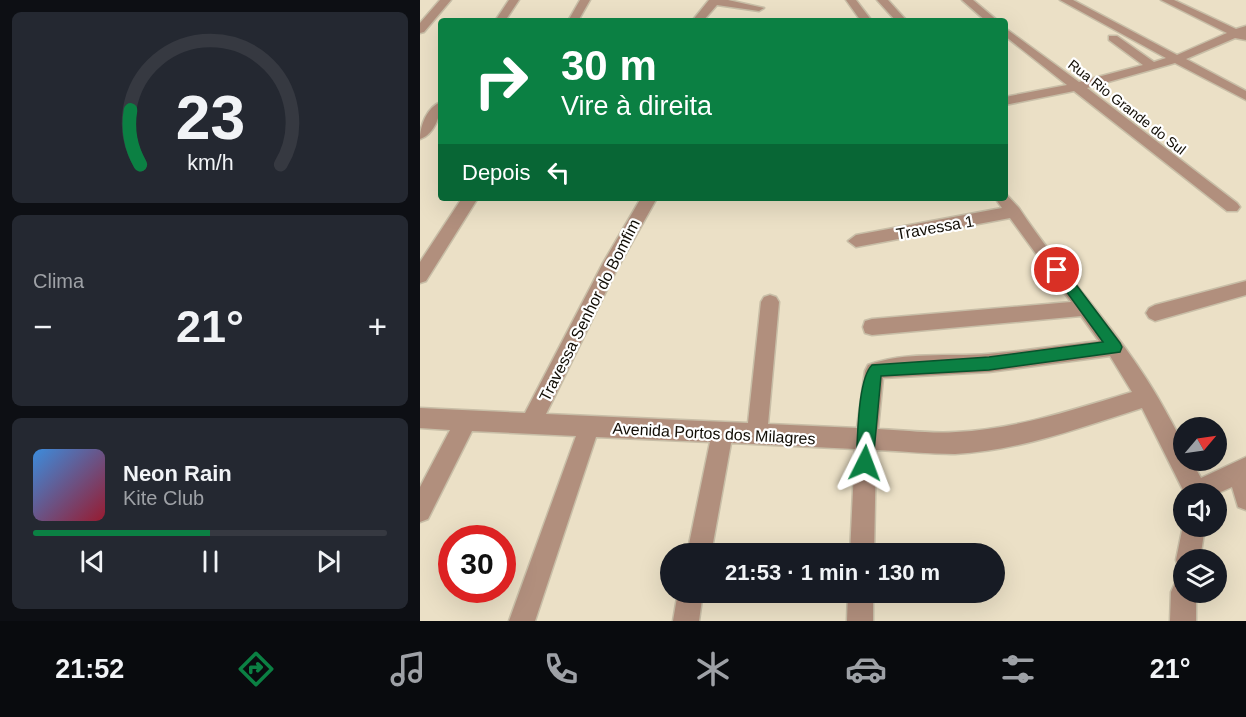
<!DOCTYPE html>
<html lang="pt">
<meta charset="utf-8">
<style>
:root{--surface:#171b24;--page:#242831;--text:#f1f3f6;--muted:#9ea1a6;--line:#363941;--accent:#0b8043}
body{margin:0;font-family:Helvetica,sans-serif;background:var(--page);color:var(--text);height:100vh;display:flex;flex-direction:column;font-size:22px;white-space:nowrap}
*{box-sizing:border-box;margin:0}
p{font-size:20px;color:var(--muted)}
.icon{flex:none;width:33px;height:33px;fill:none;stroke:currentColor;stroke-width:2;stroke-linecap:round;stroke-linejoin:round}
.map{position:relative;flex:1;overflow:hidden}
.details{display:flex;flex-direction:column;gap:12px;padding:12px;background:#0d0f14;width:420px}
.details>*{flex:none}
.guide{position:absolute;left:18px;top:18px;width:570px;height:183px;border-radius:6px;box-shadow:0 6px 24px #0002;background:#0b8043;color:#fff;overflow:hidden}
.needle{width:39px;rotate:61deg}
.tools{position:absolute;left:753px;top:417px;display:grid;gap:12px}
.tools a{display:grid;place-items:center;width:54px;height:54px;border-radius:50%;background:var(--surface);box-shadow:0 6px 24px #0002;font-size:30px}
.speed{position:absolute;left:18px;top:525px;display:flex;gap:12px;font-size:30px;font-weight:700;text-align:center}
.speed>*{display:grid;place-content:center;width:78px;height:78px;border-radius:50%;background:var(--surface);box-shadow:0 6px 24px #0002;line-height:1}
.speed .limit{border:9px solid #d22;background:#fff;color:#111}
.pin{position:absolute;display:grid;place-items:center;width:51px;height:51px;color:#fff;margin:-26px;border:3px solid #fff;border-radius:50%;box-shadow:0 2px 6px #0007}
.me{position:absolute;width:66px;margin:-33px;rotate:3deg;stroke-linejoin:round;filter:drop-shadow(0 0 4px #0008)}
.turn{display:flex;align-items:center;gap:21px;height:126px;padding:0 24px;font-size:27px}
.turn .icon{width:78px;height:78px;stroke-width:2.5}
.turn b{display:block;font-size:42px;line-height:51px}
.then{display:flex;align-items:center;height:57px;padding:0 24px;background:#0003;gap:12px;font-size:22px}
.big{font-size:45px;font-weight:800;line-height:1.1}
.details .tile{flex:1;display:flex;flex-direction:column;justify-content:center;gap:9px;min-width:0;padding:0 21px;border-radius:9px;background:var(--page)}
.details .dial{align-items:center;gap:0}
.dial svg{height:156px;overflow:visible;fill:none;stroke:var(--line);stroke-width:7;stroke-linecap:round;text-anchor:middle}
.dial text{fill:var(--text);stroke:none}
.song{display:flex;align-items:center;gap:18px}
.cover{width:72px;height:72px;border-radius:9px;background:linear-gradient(135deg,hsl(210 70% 55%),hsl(350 70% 35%))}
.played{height:6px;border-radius:3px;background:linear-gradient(90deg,var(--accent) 50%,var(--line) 50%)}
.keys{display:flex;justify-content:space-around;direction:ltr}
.heat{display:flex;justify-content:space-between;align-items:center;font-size:33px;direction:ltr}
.trip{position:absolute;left:240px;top:543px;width:345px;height:60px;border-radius:30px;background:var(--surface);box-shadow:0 6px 24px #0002;font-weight:800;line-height:60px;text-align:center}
.tabs{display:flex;height:96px;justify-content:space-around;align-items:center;background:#090b0e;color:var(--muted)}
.tabs .icon{width:42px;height:42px}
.tabs .current{color:var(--accent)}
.tabs b{font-size:27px;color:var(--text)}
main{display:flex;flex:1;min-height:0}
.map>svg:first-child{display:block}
</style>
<main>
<section class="details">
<div class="tile dial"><svg viewBox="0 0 100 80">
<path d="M14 69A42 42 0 1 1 86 69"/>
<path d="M14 69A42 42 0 0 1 9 41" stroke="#0b8043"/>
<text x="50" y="56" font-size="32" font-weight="700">23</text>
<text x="50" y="72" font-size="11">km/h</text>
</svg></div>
<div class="tile"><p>Clima</p>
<div class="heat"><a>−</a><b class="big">21°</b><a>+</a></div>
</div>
<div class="tile">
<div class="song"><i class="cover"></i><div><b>Neon Rain</b><p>Kite Club</p></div></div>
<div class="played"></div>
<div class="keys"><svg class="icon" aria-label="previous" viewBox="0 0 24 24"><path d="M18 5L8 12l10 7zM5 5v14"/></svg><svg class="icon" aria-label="pause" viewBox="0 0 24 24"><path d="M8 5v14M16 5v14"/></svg><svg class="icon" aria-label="next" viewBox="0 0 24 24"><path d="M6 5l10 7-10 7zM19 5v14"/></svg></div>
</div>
</section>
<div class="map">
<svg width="826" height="621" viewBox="0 0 826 621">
<rect width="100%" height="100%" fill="#ebe0c6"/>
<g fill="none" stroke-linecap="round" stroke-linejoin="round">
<defs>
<path id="minor" d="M 20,0 L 31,0 L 4,32 L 0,33 L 0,23 Z
M 89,0 L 99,0 L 85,21 L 75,21 Z
M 160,0 L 170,0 L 158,21 L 148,21 Z
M 289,0 L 308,0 L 344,8 L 339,11 L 297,5 L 283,21 L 272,21 Z
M 426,0 L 436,0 L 452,21 L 441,21 Z
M 457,0 L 468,0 L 487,21 L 476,21 Z
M 542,0 L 553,0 L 578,21 L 566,21 Z
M 640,0 L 653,0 L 757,55 L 807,33 L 741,0 L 754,0 L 816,29 L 826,26 L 826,40 L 815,38 L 766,59 L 826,91 L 826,100 L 755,63 L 667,88 L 817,203 L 820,207 L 817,211 L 807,211 L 654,91 L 585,105 L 585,97 L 647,85 L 585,36 L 585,28 L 659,82 L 723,65 L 689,40 L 689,36 L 697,36 L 734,62 L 746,58 Z
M 21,102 C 21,115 14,135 0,139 C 0,126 7,107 21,102 Z
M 585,193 L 599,208 C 645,278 705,336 745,410 C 754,427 764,441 764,460 L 771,460 L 781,478 L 826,457 L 826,510 L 818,507 L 812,487 L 796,494 L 765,494 L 722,408 C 662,427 599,451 535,454 C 509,454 482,451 456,450 L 454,554 L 430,554 L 435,449 L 311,443 L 291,554 L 267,554 L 290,442 L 176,437 L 115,621 L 89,621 L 156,436 L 52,431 L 8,519 L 0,522 L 0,487 L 30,430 L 0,428 L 0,408 L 105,413 L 183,263 L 221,198 L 237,198 L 196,271 L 126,414 L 328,423 L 341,302 L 344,297 L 350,295 L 356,297 L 359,302 L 348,424 L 437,428 L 445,371 L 448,365 C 485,351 530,357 568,354 C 605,351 642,345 679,341 L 661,316 L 452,335 L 445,333 L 443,327 L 445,321 L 452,319 L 651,302 L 590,218 L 436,247 L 428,241 L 436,235 L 582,208 L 575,198 L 585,198 ZM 690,356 L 712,392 C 655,409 597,429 536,432 C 511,434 483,430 458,429 L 463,378 L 569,372 Z
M 42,198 L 58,198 L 6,281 L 0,283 L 0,262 Z
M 826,281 L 826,295 L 735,321 L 729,318 L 726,313 L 729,308 L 735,305 Z
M 764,521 L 764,526 L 785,526 L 780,560 L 764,560 L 764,570 L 759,569 L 756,560 Z
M 764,580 L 764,592 L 776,592 L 776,621 L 750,621 L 751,592 L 755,583 Z
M 258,592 L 283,592 L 279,621 L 253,621 Z
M 428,592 L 453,592 L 453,621 L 427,621 Z"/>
</defs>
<use href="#minor" stroke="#c8bea7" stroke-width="3"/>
<use href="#minor" fill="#b18f7d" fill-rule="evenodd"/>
</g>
<path fill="#0b8043" stroke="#07532c" stroke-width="1.5" d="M 637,265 L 642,266 L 700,343 L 702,347 L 700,352 L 569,370 L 461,376 L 453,463 L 451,469 L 445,471 L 439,469 L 436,463 C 438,441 437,380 452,365 L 569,357 L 683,342 L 633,273 L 631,270 Z"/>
<g text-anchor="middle" stroke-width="4.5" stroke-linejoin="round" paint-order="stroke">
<g font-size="14" fill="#110d05" stroke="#fff">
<text transform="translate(707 107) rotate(38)" y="5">Rua Rio Grande do Sul</text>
</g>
<g font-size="16" fill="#110d05" stroke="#fff">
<text transform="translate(515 227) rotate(-10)" y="6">Travessa 1</text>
<text transform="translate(169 310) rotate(-63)" y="6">Travessa Senhor do Bomfim</text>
<text transform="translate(294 433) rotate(3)" y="6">Avenida Portos dos Milagres</text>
</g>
</g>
</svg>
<div class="tools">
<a><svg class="needle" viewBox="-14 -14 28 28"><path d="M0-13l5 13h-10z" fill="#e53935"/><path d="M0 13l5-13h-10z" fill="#9ea1a6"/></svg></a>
<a><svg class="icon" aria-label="sound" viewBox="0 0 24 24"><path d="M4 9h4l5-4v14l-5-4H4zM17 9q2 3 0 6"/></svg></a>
<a><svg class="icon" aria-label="layers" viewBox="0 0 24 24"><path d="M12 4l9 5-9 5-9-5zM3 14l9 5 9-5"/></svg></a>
</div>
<div class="speed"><div class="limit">30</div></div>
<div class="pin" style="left:637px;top:270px;background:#d93025"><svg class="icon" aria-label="arrive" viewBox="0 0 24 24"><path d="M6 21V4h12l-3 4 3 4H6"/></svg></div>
<svg class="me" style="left:445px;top:463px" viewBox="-20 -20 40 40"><path d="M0-17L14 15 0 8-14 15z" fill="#0b8043" stroke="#fff" stroke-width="4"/></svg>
<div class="trip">21:53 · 1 min · 130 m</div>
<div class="guide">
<div class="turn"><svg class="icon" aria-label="right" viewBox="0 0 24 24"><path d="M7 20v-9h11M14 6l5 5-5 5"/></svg><div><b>30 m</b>Vire à direita</div></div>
<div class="then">Depois<svg class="icon" aria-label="left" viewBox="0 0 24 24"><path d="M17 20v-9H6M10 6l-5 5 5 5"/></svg></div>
</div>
</div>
</main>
<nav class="tabs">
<b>21:52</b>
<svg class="icon current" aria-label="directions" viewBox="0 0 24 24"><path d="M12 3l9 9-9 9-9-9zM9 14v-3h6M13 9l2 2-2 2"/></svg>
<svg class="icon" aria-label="music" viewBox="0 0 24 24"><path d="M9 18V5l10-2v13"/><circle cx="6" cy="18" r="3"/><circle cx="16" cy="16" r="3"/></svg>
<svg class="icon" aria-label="phone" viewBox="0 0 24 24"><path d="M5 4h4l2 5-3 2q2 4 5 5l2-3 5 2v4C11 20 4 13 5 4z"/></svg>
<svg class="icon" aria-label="climate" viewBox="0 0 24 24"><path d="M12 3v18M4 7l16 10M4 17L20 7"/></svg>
<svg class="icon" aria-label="car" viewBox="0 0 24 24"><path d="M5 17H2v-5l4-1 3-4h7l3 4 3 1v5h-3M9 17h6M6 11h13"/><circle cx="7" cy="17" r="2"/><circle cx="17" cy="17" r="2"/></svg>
<svg class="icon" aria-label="filters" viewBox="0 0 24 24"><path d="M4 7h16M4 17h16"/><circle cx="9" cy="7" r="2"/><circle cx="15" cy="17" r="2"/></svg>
<b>21°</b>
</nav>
